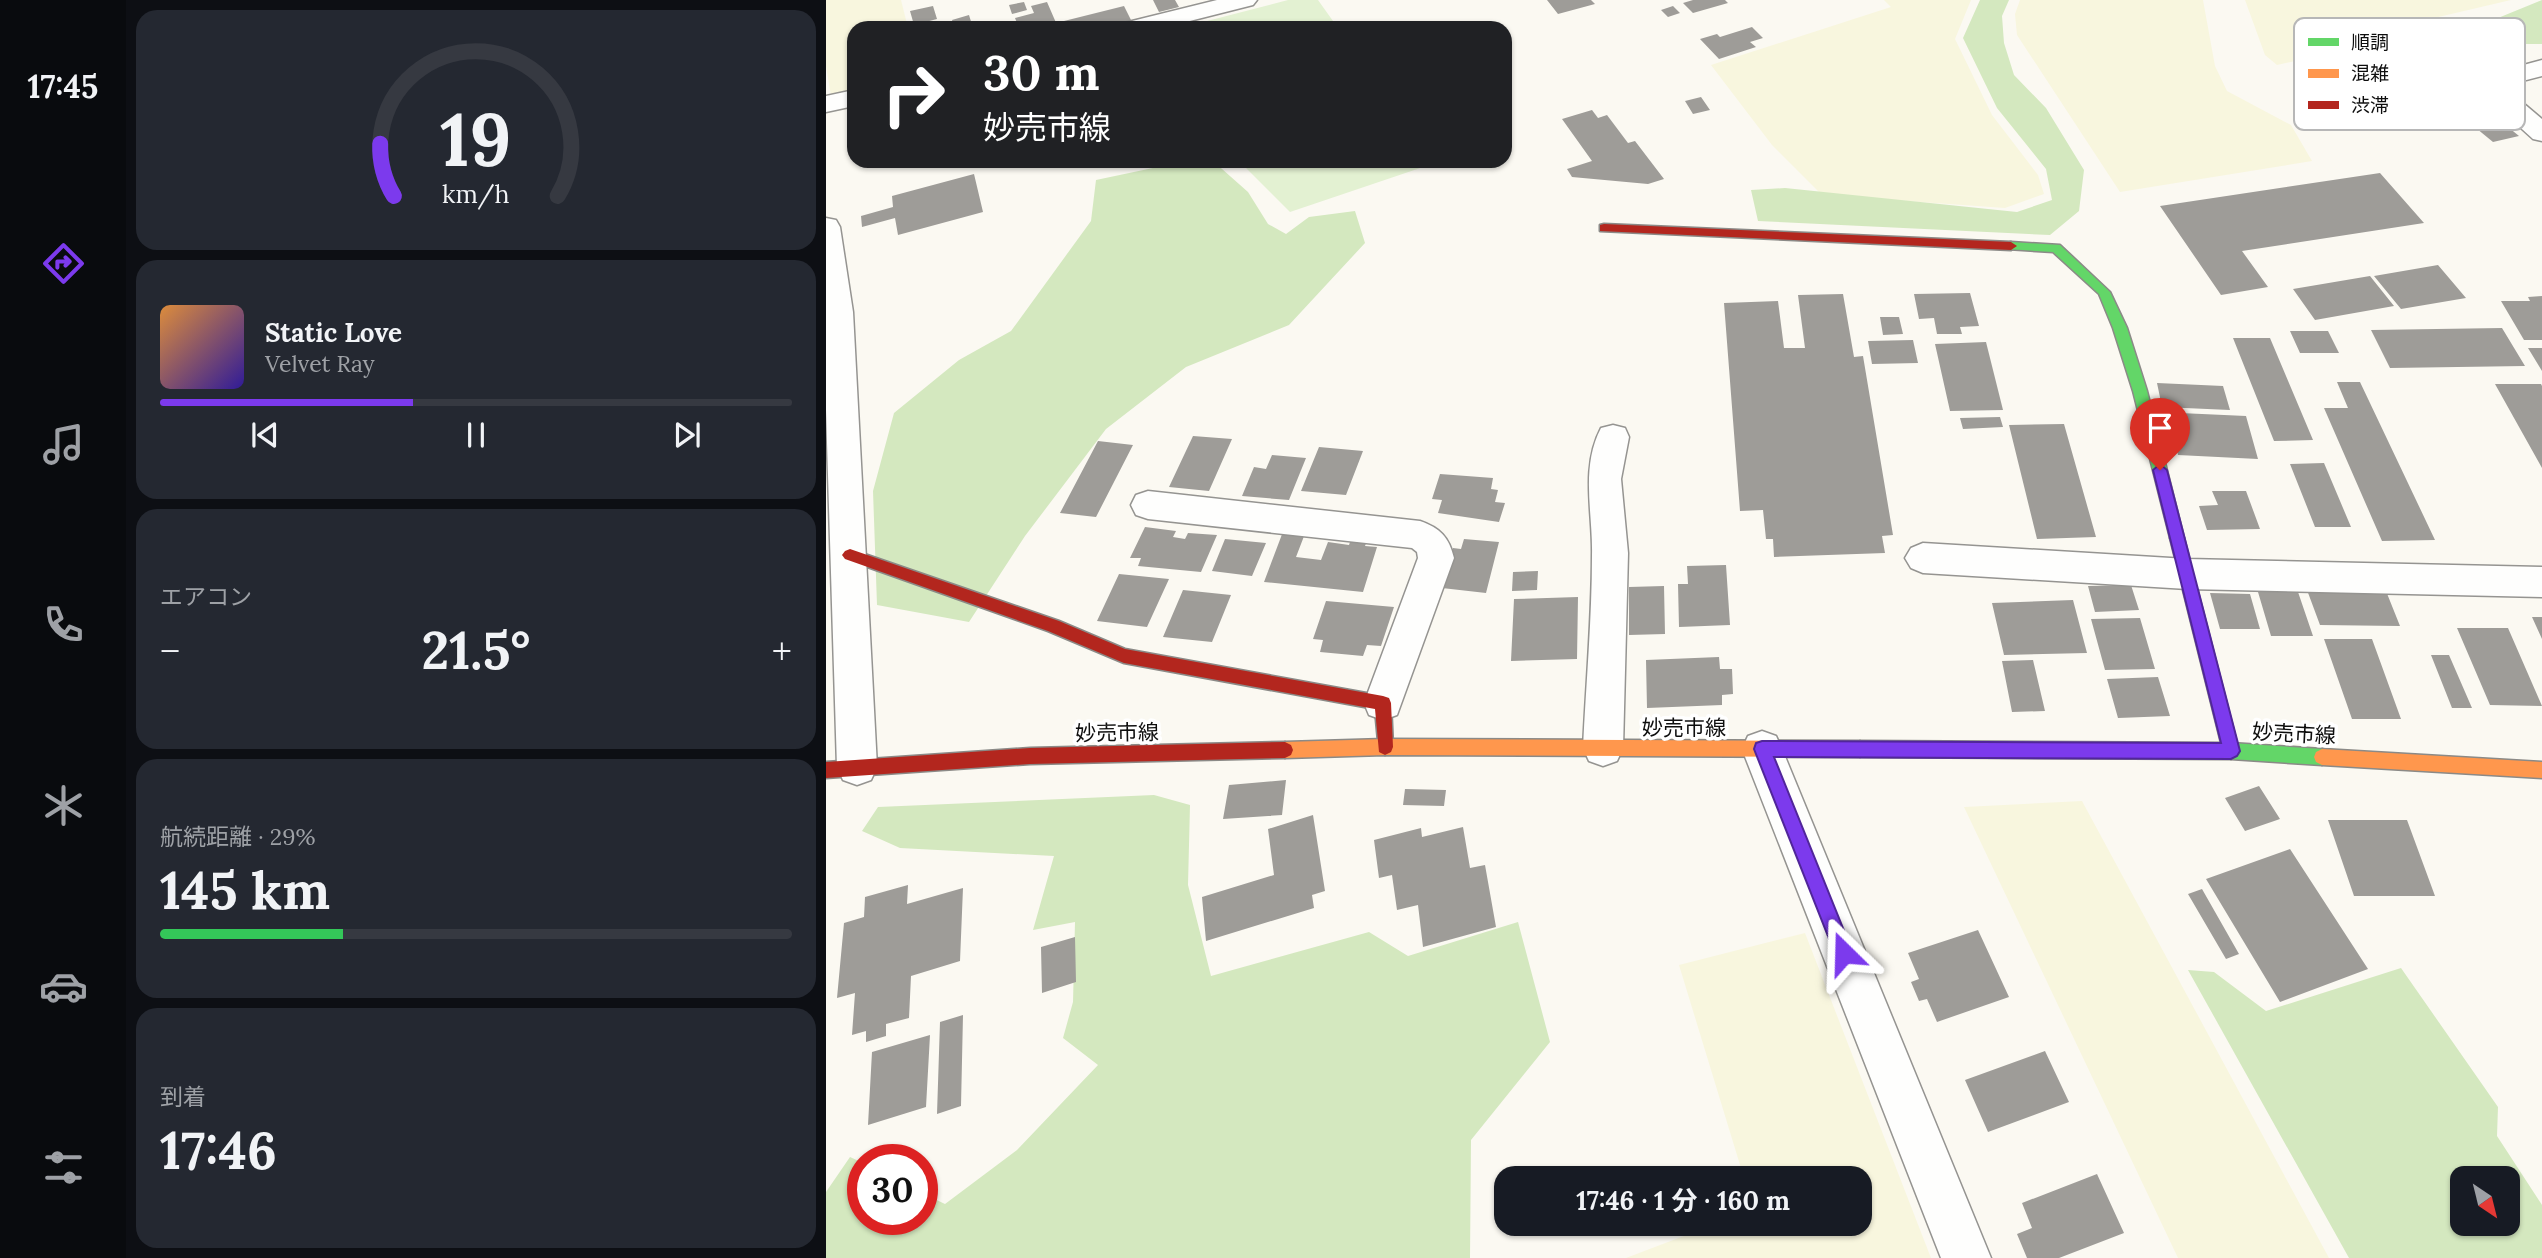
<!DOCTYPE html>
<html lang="ja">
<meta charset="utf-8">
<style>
:root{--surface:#171b24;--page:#242831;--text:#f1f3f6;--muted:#9ea1a6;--line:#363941;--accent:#7c3aed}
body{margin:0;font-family:Lora,"Noto Sans JP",serif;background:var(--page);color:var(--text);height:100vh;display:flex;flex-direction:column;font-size:26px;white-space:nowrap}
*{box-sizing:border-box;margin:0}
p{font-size:23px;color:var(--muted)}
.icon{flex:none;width:38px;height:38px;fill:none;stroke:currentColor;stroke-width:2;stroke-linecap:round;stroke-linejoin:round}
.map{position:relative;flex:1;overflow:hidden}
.panel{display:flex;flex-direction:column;gap:10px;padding:10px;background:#0d0f14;width:700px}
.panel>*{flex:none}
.guide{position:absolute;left:21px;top:21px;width:665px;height:147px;border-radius:21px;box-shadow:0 2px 5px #0004;background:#202124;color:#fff;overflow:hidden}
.needle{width:46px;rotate:145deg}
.tools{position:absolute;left:1624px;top:1166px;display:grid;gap:14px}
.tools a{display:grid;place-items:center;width:70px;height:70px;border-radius:14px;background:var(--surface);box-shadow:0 2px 5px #0004;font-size:35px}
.speed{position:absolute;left:21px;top:1144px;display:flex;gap:14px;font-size:35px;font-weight:700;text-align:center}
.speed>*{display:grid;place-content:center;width:91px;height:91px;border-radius:50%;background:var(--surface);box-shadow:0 2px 5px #0004;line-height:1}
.speed .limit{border:10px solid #d22;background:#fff;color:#111}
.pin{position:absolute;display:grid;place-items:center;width:60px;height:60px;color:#fff;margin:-72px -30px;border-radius:50% 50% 50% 0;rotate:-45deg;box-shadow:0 0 7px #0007}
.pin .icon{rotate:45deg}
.me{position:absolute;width:77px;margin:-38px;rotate:338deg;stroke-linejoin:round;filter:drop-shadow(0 0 5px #0008)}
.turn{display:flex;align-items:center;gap:24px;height:147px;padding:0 21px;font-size:32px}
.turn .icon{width:91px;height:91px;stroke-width:2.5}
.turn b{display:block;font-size:49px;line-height:60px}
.big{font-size:52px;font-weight:700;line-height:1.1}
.panel .card{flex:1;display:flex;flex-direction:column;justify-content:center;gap:10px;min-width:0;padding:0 24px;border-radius:21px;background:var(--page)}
.panel .dial{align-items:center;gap:0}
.dial svg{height:182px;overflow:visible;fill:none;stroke:var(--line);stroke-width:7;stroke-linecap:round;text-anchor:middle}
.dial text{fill:var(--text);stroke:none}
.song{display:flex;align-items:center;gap:21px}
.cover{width:84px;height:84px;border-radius:10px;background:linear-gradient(135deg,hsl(30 70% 55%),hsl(250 70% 35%))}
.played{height:7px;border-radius:4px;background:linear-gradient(90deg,var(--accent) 40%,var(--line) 40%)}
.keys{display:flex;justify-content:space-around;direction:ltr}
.heat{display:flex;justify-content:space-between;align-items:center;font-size:38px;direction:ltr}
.charge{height:10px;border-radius:5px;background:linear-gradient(90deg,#34c759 29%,var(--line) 0)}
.trip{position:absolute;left:668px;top:1166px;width:378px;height:70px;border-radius:21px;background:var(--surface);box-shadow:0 2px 5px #0004;font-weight:700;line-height:70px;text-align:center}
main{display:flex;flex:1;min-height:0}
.tabs{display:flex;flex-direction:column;width:126px;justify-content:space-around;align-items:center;background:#090b0e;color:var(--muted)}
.tabs .icon{width:49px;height:49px}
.tabs .active{color:var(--accent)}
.tabs b{font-size:32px;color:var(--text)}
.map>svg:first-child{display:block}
</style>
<main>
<nav class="tabs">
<b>17:45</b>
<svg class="icon active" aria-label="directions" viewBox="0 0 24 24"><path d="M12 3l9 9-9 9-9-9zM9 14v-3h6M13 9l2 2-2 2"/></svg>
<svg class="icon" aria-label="music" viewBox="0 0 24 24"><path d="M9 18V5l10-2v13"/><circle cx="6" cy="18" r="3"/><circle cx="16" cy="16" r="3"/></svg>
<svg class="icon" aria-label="phone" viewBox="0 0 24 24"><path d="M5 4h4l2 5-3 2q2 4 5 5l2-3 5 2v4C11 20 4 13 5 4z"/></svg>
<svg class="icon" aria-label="climate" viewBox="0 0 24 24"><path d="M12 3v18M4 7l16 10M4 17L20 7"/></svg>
<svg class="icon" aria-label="car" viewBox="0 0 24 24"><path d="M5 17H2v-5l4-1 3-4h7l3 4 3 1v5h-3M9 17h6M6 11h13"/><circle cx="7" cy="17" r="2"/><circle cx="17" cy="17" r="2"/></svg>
<svg class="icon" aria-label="filters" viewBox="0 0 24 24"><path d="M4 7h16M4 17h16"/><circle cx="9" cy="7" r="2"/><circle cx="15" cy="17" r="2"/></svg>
</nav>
<section class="panel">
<div class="card dial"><svg viewBox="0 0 100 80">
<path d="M14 69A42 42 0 1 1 86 69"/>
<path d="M14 69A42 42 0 0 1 8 46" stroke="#7c3aed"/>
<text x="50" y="56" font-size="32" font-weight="700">19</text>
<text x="50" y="72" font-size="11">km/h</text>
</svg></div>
<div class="card">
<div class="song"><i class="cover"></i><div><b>Static Love</b><p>Velvet Ray</p></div></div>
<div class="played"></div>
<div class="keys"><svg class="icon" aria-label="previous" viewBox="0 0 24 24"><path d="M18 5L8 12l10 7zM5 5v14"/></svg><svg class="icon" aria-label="pause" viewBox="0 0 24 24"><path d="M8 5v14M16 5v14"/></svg><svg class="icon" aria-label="next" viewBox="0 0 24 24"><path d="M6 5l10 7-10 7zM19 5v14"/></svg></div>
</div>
<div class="card"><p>エアコン</p>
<div class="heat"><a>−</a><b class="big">21.5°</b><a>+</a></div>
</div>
<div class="card"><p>航続距離 · 29%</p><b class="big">145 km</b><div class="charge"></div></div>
<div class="card"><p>到着</p><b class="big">17:46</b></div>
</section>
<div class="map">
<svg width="1716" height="1258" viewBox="0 0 1716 1258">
<rect width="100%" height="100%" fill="#fbf9f2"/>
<path fill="#f8f6de" d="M 0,0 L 75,0 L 82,28 L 28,28 L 28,90 L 5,96 L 0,66 Z
M 1058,0 L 1145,0 L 1129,39 L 1166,115 L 1212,175 L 1218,194 L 1179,208 L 996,195 L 946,145 L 885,65 L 1065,7 Z
M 1194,0 L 1377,0 L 1389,66 L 1401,91 L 1465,125 L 1486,161 L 1294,192 L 1191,35 L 1189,14 Z
M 1419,0 L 1685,0 L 1561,29 L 1556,42 L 1451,65 L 1439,55 Z
M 1256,801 L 1503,1258 L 1352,1258 L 1138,807 Z
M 979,933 L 1105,1258 L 800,1258 L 892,1223 L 1034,1223 L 1034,1178 L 918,1178 L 853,965 Z"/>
<path fill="#e3f1d2" d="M 462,0 L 492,0 L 512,28 L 354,28 Z
M 413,161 L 615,161 L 464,212 Z"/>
<path fill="#d4e8bf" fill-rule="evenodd" d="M 1154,0 L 1183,0 L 1176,16 L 1178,43 L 1188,75 L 1220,108 L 1258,170 L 1253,211 L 1224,235 L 932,221 L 925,190 L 959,188 L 1191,212 L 1226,200 L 1220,169 L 1171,108 L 1137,38 Z
M 1716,0 L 1716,44 L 1681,44 L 1492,100 L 1476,73 L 1570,49 L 1573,39 L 1672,18 Z
M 360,161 L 387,161 L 422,192 L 442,224 L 460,234 L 483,217 L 529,211 L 539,243 L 463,325 L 360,367 L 280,429 L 199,536 L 143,622 L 51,605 L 47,491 L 68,413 L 133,360 L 185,331 L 265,221 L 270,180 Z
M 328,795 L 364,805 L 362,885 L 385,976 L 543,932 L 582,956 L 692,922 L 724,1042 L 645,1140 L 644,1258 L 0,1258 L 0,1192 L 24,1157 L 37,1163 L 37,1220 L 96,1220 L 96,1193 L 119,1204 L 191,1150 L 272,1065 L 237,1038 L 247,1002 L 249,922 L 207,930 L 228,856 L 74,848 L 36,831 L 52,807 Z
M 1575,968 L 1672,1107 L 1671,1136 L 1716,1205 L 1716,1258 L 1523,1258 L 1362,970 L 1388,972 L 1440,1011 ZM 1636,1178 L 1682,1178 L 1682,1223 L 1636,1223 Z"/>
<path fill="#9e9c98" d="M 327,0 L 349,0 L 353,7 L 333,12 Z
M 721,0 L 765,0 L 769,4 L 732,14 Z
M 867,0 L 899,0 L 902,3 L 867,13 L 857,3 Z
M 198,2 L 201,10 L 186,14 L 183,5 Z
M 221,2 L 231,25 L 218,28 L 193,28 L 189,18 L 208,13 L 205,6 Z
M 107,6 L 111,19 L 88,25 L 84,11 Z
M 298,6 L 306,22 L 284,28 L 241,28 L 238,21 Z
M 847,6 L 854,13 L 842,17 L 835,10 Z
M 143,15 L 147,28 L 111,28 L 127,23 L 126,20 Z
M 926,27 L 937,38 L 924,42 L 930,47 L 893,59 L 874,39 L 891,34 L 894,37 Z
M 875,97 L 884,110 L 867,114 L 859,101 Z
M 1654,104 L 1693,136 L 1667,142 L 1628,110 Z
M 766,110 L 772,118 L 781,115 L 802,143 L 809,141 L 838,179 L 822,184 L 746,177 L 741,169 L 766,161 L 736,119 Z
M 1554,173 L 1598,223 L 1416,251 L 1442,287 L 1395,295 L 1334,206 Z
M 148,174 L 157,212 L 72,235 L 69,218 L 36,227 L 35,216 L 67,207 L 66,196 Z
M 1612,265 L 1640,298 L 1575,309 L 1548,276 Z
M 1544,276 L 1568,306 L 1489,320 L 1467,289 Z
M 1144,293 L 1153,326 L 1134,327 L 1136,334 L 1111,334 L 1108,318 L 1093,319 L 1088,294 Z
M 1017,294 L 1028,357 L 1037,356 L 1067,535 L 1056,536 L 1059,553 L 948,557 L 947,539 L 940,539 L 937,510 L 914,511 L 898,303 L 952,301 L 958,348 L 979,348 L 972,295 Z
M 1716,296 L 1716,340 L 1698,340 L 1675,301 L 1704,301 L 1702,297 Z
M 1054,317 L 1073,317 L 1077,334 L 1057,335 Z
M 1676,328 L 1699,366 L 1564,368 L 1545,330 Z
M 1464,331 L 1502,331 L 1513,353 L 1474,353 Z
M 1407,338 L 1444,338 L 1487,440 L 1448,441 Z
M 1087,340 L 1092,363 L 1046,364 L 1042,341 Z
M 1160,342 L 1177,410 L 1124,411 L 1109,344 Z
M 1702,348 L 1716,348 L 1716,371 Z
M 1511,382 L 1534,382 L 1609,540 L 1556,541 L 1498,408 L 1522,408 Z
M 1331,383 L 1397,386 L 1404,410 L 1336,407 Z
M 1669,384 L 1715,384 L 1716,386 L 1716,468 Z
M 1354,413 L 1420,416 L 1432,459 L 1352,455 L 1344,420 L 1356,421 Z
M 1174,417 L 1177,427 L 1137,429 L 1134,418 Z
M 1238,424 L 1270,537 L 1211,539 L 1183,425 Z
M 367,436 L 406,439 L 383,491 L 343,487 Z
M 272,441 L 307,445 L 270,517 L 234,513 Z
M 493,447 L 537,451 L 520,495 L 475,491 Z
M 446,455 L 480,458 L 463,500 L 416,496 L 428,467 L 440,469 Z
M 1498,463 L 1525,527 L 1489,527 L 1464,464 Z
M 614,474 L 667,478 L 665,489 L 672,490 L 669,502 L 679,503 L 673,522 L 612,513 L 616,500 L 606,499 Z
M 1386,491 L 1420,491 L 1434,529 L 1381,530 L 1373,506 L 1392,505 Z
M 319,527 L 350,531 L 347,537 L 359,539 L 362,533 L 391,535 L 375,572 L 312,566 L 315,558 L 304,558 Z
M 458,529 L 480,531 L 470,557 L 495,560 L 502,542 L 523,545 L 526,536 L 542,538 L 539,546 L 551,547 L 537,592 L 438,582 Z
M 399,539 L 440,543 L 426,576 L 386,571 Z
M 638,539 L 673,542 L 660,593 L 616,588 L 627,548 L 635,549 Z
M 900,565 L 904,625 L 853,627 L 852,584 L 862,584 L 861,566 Z
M 712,571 L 711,590 L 686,591 L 687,572 Z
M 293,574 L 343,579 L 321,627 L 271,621 Z
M 1305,585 L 1313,610 L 1269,612 L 1262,586 Z
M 838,586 L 839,634 L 803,635 L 803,587 Z
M 357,590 L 405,595 L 386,642 L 337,637 Z
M 1481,590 L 1560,591 L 1574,626 L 1494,625 Z
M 1432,592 L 1472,592 L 1487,636 L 1445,636 Z
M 1384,593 L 1424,594 L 1434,629 L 1394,629 Z
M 752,597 L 751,659 L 685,661 L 688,599 Z
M 1247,600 L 1261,653 L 1178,655 L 1166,603 Z
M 500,601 L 568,607 L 555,646 L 541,645 L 537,656 L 494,652 L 497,640 L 487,639 Z
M 1706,617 L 1716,617 L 1716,639 Z
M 1314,618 L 1329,669 L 1279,670 L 1265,619 Z
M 1631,628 L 1682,628 L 1716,706 L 1664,705 Z
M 1498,639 L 1546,639 L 1575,719 L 1526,719 Z
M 1605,655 L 1623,655 L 1646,708 L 1626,708 Z
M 893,657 L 894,669 L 906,669 L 907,694 L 896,695 L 896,705 L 821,708 L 820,660 Z
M 1207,660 L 1219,711 L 1186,712 L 1176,661 Z
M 1332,677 L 1344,716 L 1292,718 L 1281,679 Z
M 460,780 L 456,815 L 397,819 L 403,785 Z
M 1433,786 L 1454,819 L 1419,831 L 1399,798 Z
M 579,789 L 620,790 L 618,806 L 577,805 Z
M 487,815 L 499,891 L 486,895 L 488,908 L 380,941 L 376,897 L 448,875 L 442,829 Z
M 1502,820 L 1581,820 L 1609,896 L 1528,896 Z
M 637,827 L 644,868 L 659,865 L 670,927 L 597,947 L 592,905 L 571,910 L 566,875 L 553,878 L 548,840 L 595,828 L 596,837 Z
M 1464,849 L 1542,969 L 1454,1002 L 1380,879 Z
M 82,885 L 81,904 L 137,888 L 134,961 L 85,976 L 83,1018 L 60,1024 L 60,1036 L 40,1042 L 40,1031 L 26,1035 L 29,993 L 11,998 L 18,923 L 38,917 L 39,897 Z
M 1376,889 L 1413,954 L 1400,959 L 1362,894 Z
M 1152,930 L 1183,997 L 1111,1022 L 1101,999 L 1093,1001 L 1085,982 L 1093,979 L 1082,953 Z
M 249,937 L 250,982 L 216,993 L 215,947 Z
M 137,1015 L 135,1106 L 111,1114 L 114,1022 Z
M 104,1035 L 100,1107 L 42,1125 L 46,1052 Z
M 1219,1051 L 1243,1102 L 1162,1132 L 1139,1080 Z
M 1271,1174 L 1298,1233 L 1233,1258 L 1201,1258 L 1191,1234 L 1206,1228 L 1196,1203 Z"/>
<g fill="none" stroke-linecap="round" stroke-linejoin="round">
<defs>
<path id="street" d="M 391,0 L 431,0 L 427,5 L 336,28 L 295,28 L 298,23 Z
M 1716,60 L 1716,76 L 1677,86 L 1716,119 L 1716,141 L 1707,139 L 1645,83 L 1649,78 Z
M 28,90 L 28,106 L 0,112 L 0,96 Z
M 0,218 L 10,220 L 14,227 L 27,312 L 51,767 L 45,780 L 31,785 L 17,780 L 11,767 L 0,410 Z
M 787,425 L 799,428 L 803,437 L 795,479 L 802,553 L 797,748 L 791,761 L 777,766 L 763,761 L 757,748 C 760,684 766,619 766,555 C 767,512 754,468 775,428 Z
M 322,491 L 594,521 C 614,528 623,537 628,558 L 571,715 L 557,720 L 543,715 L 538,703 L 592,558 L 591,552 L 586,548 L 322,519 L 310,515 L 305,505 L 310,495 Z
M 1097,543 L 1361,559 L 1716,567 L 1716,597 L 1361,589 L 1097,573 L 1085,568 L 1079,558 L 1085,548 Z
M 936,731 L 950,736 L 956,749 L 1165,1258 L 1115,1258 L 916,749 L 922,736 Z"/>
<path id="fast" d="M 1185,242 L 1234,245 L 1284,292 L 1301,328 L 1321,391 L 1358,538 L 1356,542 L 1346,542 L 1344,538 L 1307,391 L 1287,328 L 1273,294 L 1227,252 L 1181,249 L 1181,243 Z
M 1034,741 L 1405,743 L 1496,749 L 1502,752 L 1504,757 L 1502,762 L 1496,765 L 1405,759 L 1034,757 L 1028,754 L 1026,749 L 1028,744 Z"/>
<path id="slow" d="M 559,739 L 1034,741 L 1040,744 L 1042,749 L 1040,754 L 1034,757 L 559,755 L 459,758 L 453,755 L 451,750 L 453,745 L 459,742 Z
M 1496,749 L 1716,762 L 1716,778 L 1496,765 L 1490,762 L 1488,757 L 1490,752 Z"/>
<path id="jam" d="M 778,224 L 1185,242 L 1191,246 L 1185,250 L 774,231 L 774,225 Z
M 1351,532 L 1358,538 L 1413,751 L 1411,756 L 1405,759 L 1399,756 L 1397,751 L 1344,538 Z
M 24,549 L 233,621 L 299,649 L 557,696 L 563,698 L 565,703 L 567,747 L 565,752 L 559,755 L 553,752 L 549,709 L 298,663 L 222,631 L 19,559 L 16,555 L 19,551 Z
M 459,742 L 465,745 L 467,750 L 465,755 L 459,758 L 204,764 L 0,778 L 0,762 L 204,748 Z"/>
</defs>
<use href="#street" stroke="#959491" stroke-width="3"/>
<use href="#fast" stroke="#8b8a87" stroke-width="3"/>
<use href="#slow" stroke="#8b8a87" stroke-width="3"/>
<use href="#jam" stroke="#8b8a87" stroke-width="3"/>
<use href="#street" fill="#fefefd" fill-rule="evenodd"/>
<use href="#fast" fill="#63d668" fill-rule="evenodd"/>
<use href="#slow" fill="#ff974d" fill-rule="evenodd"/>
<use href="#jam" fill="#b3261e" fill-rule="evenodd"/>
</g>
<path fill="#7c3aed" stroke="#51269a" stroke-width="2" d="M 1334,464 L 1341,470 L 1414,751 L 1411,756 L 1405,759 L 948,757 L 1027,953 L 1024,959 L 1018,962 L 1011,959 L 928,749 L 930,743 L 936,741 L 1395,743 L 1327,470 Z"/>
<g text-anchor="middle" stroke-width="7" stroke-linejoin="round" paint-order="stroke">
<g font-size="21" fill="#0e0e0e" stroke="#fff">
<text x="858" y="735">妙売市線</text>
<text transform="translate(291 733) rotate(-1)" y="7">妙売市線</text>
<text transform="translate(1468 734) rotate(3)" y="7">妙売市線</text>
</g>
</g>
<rect x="1468" y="18" width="231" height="112" rx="10" fill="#fff" stroke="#b7b7b7" stroke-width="2"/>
<rect x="1482" y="38" width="31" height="8" fill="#63d668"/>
<rect x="1482" y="69" width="31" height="9" fill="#ff974d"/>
<rect x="1482" y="101" width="31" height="8" fill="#b3261e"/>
<g font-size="19" fill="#0e0e0e">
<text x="1525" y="49">順調</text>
<text x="1525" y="80">混雑</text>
<text x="1525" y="112">渋滞</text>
</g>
</svg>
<div class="tools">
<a><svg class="needle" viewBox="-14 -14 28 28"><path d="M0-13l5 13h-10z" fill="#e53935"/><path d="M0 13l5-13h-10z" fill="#9ea1a6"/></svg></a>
</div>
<div class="speed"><div class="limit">30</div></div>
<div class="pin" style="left:1334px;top:470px;background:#d93025"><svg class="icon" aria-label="arrive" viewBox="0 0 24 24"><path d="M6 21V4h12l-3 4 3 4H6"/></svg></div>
<svg class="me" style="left:1018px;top:953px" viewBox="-20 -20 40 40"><path d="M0-17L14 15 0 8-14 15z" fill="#7c3aed" stroke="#fff" stroke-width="4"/></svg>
<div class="trip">17:46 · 1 分 · 160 m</div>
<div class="guide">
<div class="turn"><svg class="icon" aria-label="right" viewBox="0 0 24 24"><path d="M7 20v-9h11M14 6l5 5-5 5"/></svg><div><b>30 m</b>妙売市線</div></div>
</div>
</div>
</main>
